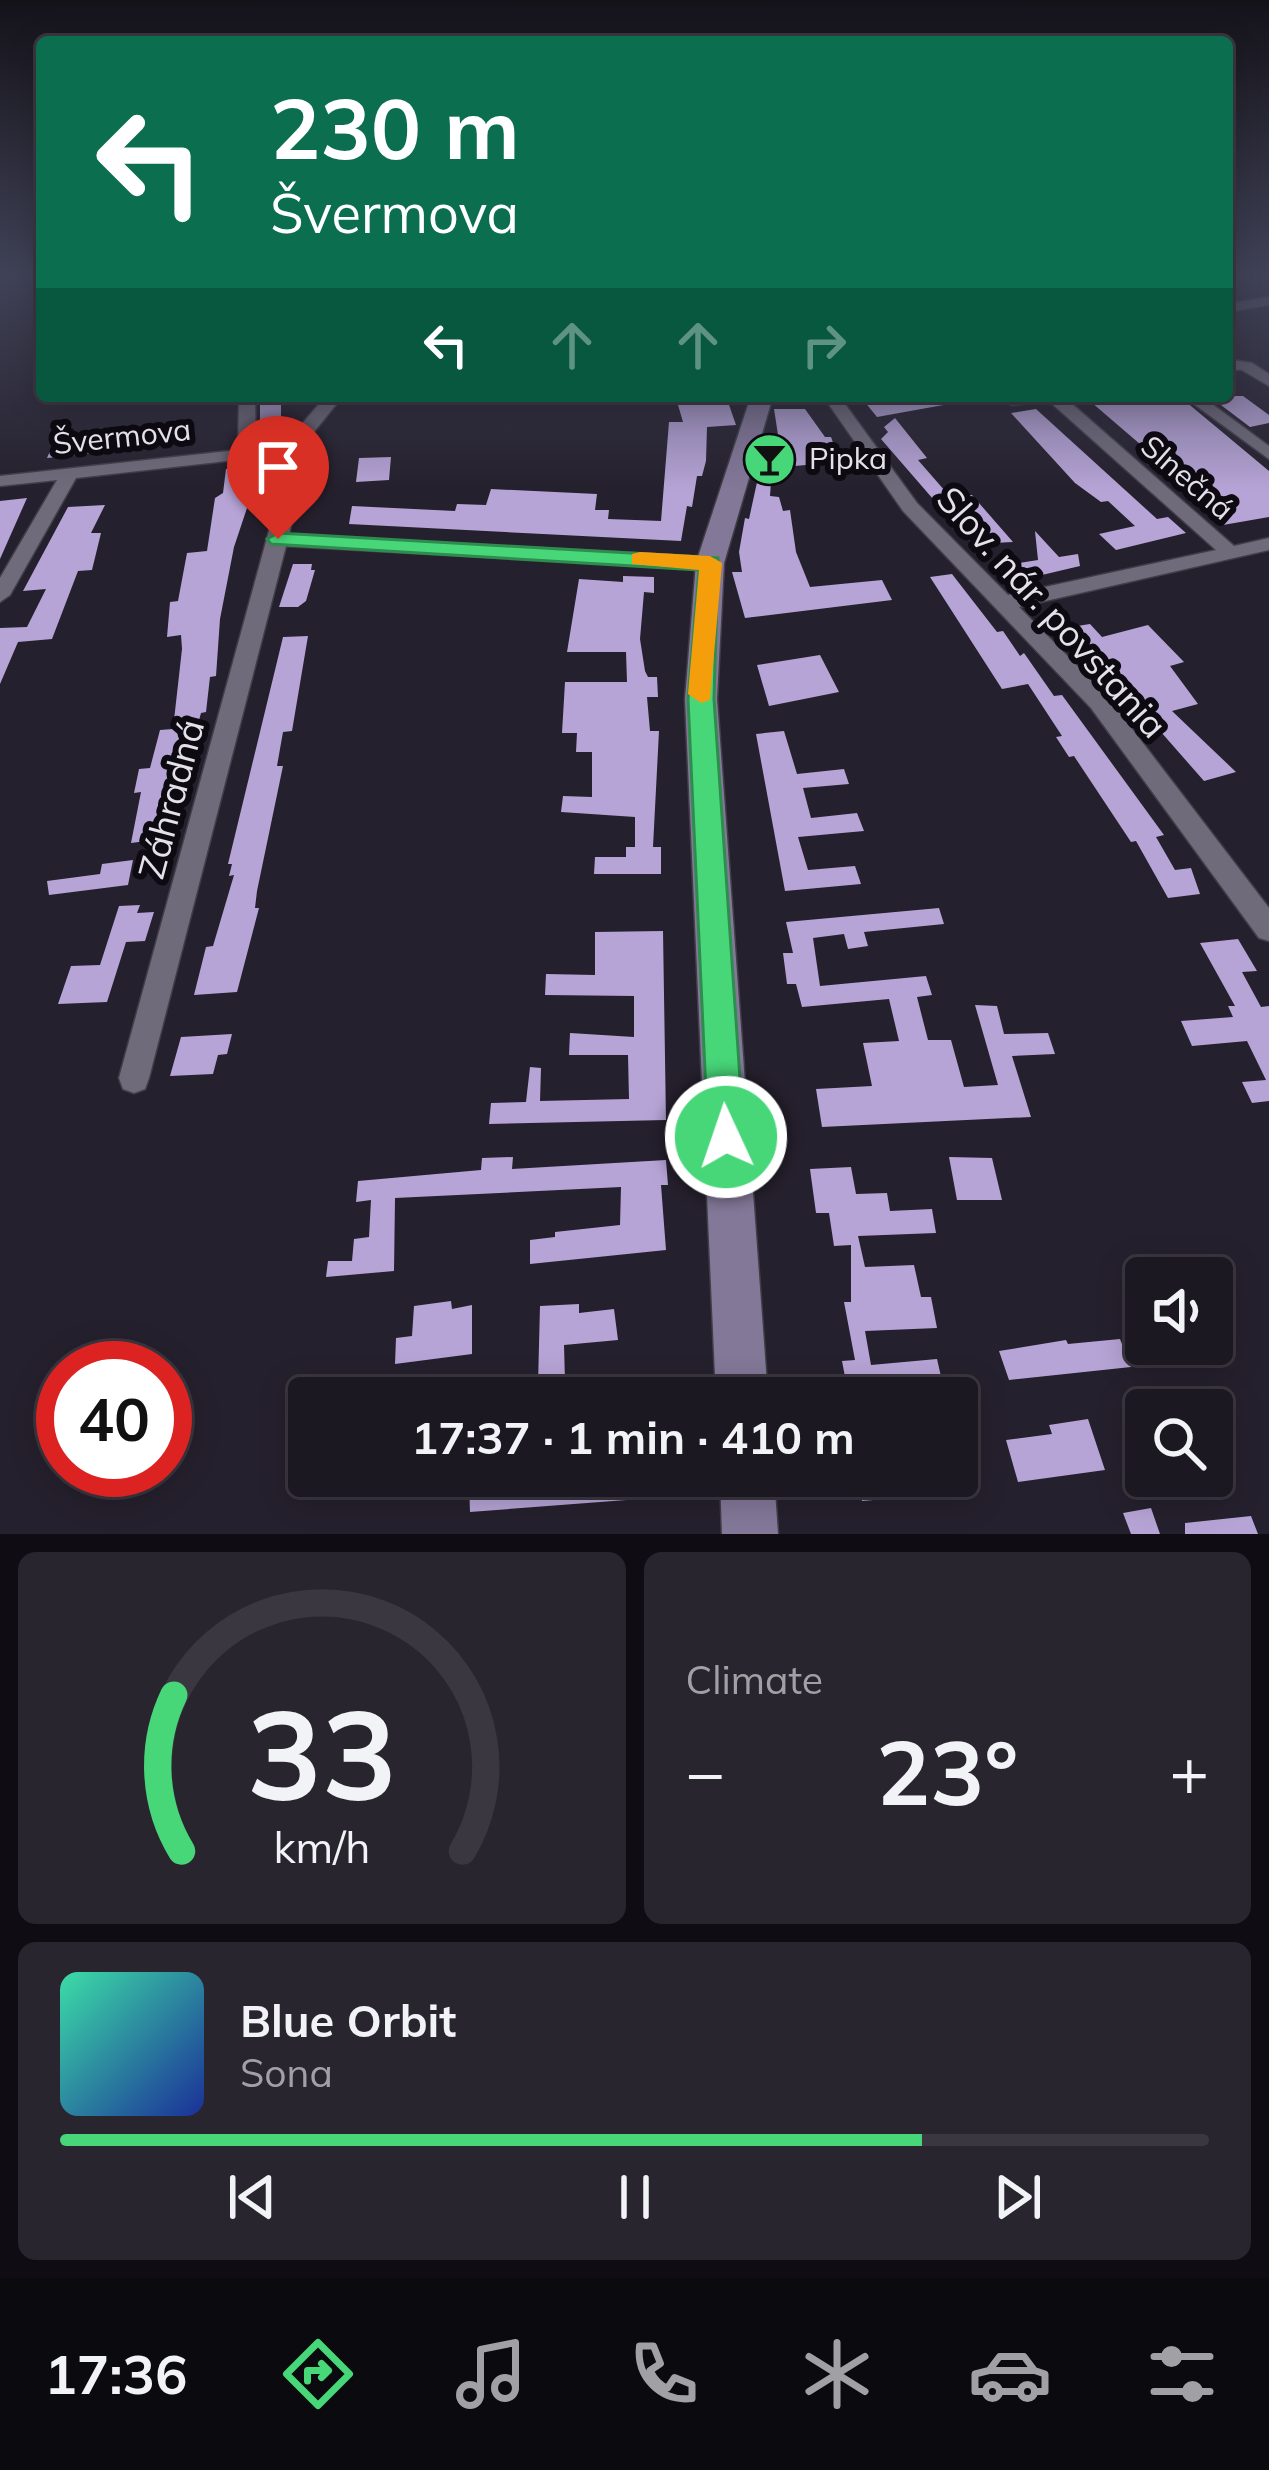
<!DOCTYPE html>
<meta charset="utf-8">
<style>
:root{--surface:#1c1822;--page:#29252f;--text:#f1f3f6;--muted:#a0a0a5;--line:#3a3740;--accent:#47d779}
body{margin:0;font-family:Mulish,sans-serif;background:var(--page);color:var(--text);height:100vh;display:flex;flex-direction:column;font-size:45px;white-space:nowrap}
*{box-sizing:border-box;margin:0}
p{font-size:39px;color:var(--muted)}
.icon{flex:none;width:66px;height:66px;fill:none;stroke:currentColor;stroke-width:2;stroke-linecap:round;stroke-linejoin:round}
.map{position:relative;height:1534px;overflow:hidden}
.sheet{display:flex;flex-direction:column;gap:18px;padding:18px;background:#0f0d13;flex:1}
.sheet>*{flex:none}
.banner{position:absolute;left:36px;top:36px;width:1197px;height:366px;border-radius:12px;box-shadow:0 6px 30px #0003,0 0 0 3px var(--line);background:#0b6e4f;color:#fff;overflow:hidden}
.tools{position:absolute;left:1125px;top:1257px;display:grid;gap:24px}
.tools a{display:grid;place-items:center;width:108px;height:108px;border-radius:12px;background:var(--surface);box-shadow:0 6px 30px #0003,0 0 0 3px var(--line);font-size:60px}
.speed{position:absolute;left:36px;top:1341px;display:flex;gap:24px;font-size:60px;font-weight:700;text-align:center}
.speed>*{display:grid;place-content:center;width:156px;height:156px;border-radius:50%;background:var(--surface);box-shadow:0 6px 30px #0003,0 0 0 3px var(--line);line-height:1}
.speed .limit{border:18px solid #d22;background:#fff;color:#111}
.pin{position:absolute;display:grid;place-items:center;width:102px;height:102px;color:#fff;margin:-123px -51px;border-radius:50% 50% 50% 0;rotate:-45deg;box-shadow:0 0 12px #0007}
.pin .icon{rotate:45deg}
.me{position:absolute;width:132px;margin:-66px;rotate:357deg;stroke-linejoin:round;filter:drop-shadow(0 0 9px #0008)}
.turn{display:flex;align-items:center;gap:42px;height:252px;padding:0 36px;font-size:54px}
.turn .icon{width:156px;height:156px;stroke-width:2.5}
.turn b{display:block;font-size:84px;line-height:102px}
.lanes{display:flex;align-items:center;height:114px;padding:0 36px;background:#0003;justify-content:center;gap:60px;direction:ltr}
.lanes .off{opacity:.35}
.big{font-size:90px;font-weight:700;line-height:1.1}
.sheet .card{flex:1;display:flex;flex-direction:column;justify-content:center;gap:18px;min-width:0;padding:0 42px;border-radius:18px;background:var(--page)}
.sheet .dial{align-items:center;gap:0}
.dial svg{height:312px;overflow:visible;fill:none;stroke:var(--line);stroke-width:7;stroke-linecap:round;text-anchor:middle}
.dial text{fill:var(--text);stroke:none}
.song{display:flex;align-items:center;gap:36px}
.cover{width:144px;height:144px;border-radius:18px;background:linear-gradient(135deg,hsl(160 70% 55%),hsl(230 70% 35%))}
.played{height:12px;border-radius:6px;background:linear-gradient(90deg,var(--accent) 75%,var(--line) 75%)}
.keys{display:flex;justify-content:space-around;direction:ltr}
.heat{display:flex;justify-content:space-between;align-items:center;font-size:66px;direction:ltr}
.sheet .tiles{flex:1;display:grid;gap:18px;grid-template-columns:1fr 1fr}
.card:last-child{grid-column:span 2}
.trip{position:absolute;left:288px;top:1377px;width:690px;height:120px;border-radius:12px;background:var(--surface);box-shadow:0 6px 30px #0003,0 0 0 3px var(--line);font-weight:700;line-height:120px;text-align:center}
.tab-bar{display:flex;height:192px;justify-content:space-around;align-items:center;background:#0b0a0e;color:var(--muted)}
.tab-bar .icon{width:84px;height:84px}
.tab-bar .active{color:var(--accent)}
.tab-bar b{font-size:54px;color:var(--text)}
.map>svg:first-child{display:block}
</style>
<div class="map">
<svg width="1269" height="1534" viewBox="0 0 1269 1534">
<rect width="100%" height="100%" fill="#25202d"/>
<path fill="#b6a4d6" d="M 260,396 L 281,396 L 281,432 L 260,435 Z
M 685,396 L 726,396 L 736,425 L 707,427 L 706,461 L 702,476 L 697,476 L 692,507 L 687,506 L 681,541 L 349,524 L 352,506 L 455,511 L 457,504 L 486,505 L 491,489 L 597,494 L 595,510 L 609,510 L 608,519 L 661,521 L 669,422 L 683,422 L 678,405 L 688,405 Z
M 860,396 L 948,396 L 949,404 L 877,417 Z
M 1108,396 L 1179,396 L 1269,471 L 1269,517 L 1223,525 L 1203,507 L 1211,505 L 1091,402 Z
M 1209,396 L 1243,396 L 1269,415 L 1269,423 L 1250,427 Z
M 774,409 L 805,409 L 825,437 L 831,437 L 840,462 L 772,468 L 770,496 L 779,497 L 783,511 L 790,510 L 796,552 L 810,587 L 882,580 L 892,600 L 745,618 L 732,572 L 742,572 L 739,552 L 745,518 L 749,519 L 766,441 L 779,441 Z
M 1036,409 L 1157,519 L 1168,517 L 1186,533 L 1116,550 L 1099,534 L 1135,526 L 1108,501 L 1101,502 L 1075,483 L 1011,413 Z
M 895,418 L 927,458 L 918,460 L 952,499 L 972,495 L 1013,542 L 972,544 L 881,439 L 888,432 L 884,427 Z
M 101,436 L 94,453 L 47,458 L 55,440 Z
M 391,457 L 389,480 L 356,482 L 359,458 Z
M 244,467 L 247,508 L 234,547 L 220,619 L 216,676 L 210,677 L 206,712 L 201,713 L 190,753 L 177,754 L 171,787 L 179,786 L 170,838 L 131,843 L 141,792 L 134,793 L 139,769 L 150,768 L 160,730 L 173,729 L 182,649 L 181,635 L 167,637 L 170,602 L 178,601 L 187,553 L 207,551 L 215,498 L 223,493 L 226,469 Z
M 27,498 L 0,559 L 0,501 Z
M 105,505 L 91,533 L 101,533 L 92,570 L 78,571 L 52,639 L 18,642 L 0,684 L 0,628 L 27,627 L 46,589 L 23,591 L 68,507 Z
M 1035,531 L 1059,557 L 1078,554 L 1080,566 L 1025,579 L 1012,564 L 1038,560 Z
M 293,564 L 312,564 L 311,570 L 315,570 L 306,601 L 298,607 L 279,607 Z
M 952,574 L 997,632 L 1003,631 L 1020,656 L 1024,653 L 1054,696 L 1062,695 L 1164,835 L 1156,837 L 1175,870 L 1191,868 L 1200,894 L 1168,898 L 1136,841 L 1131,842 L 1074,756 L 1069,757 L 1056,737 L 1062,736 L 1028,684 L 1002,689 L 930,577 Z
M 623,576 L 654,577 L 654,593 L 644,592 L 640,639 L 645,671 L 648,677 L 657,677 L 658,697 L 647,697 L 650,731 L 659,731 L 653,847 L 661,847 L 661,874 L 594,874 L 595,857 L 626,857 L 626,847 L 635,847 L 635,817 L 561,812 L 563,796 L 592,797 L 592,752 L 576,752 L 577,733 L 562,733 L 565,682 L 627,682 L 626,652 L 567,652 L 579,579 L 623,582 Z
M 1090,624 L 1102,637 L 1148,625 L 1184,662 L 1170,666 L 1198,704 L 1172,711 L 1236,772 L 1204,781 L 1132,699 L 1066,635 L 1076,633 L 1071,627 Z
M 308,636 L 292,731 L 283,732 L 277,766 L 283,766 L 257,891 L 255,908 L 259,908 L 237,992 L 194,995 L 206,947 L 213,946 L 234,875 L 229,876 L 232,864 L 228,864 L 283,637 Z
M 820,655 L 839,692 L 769,706 L 757,665 Z
M 784,731 L 797,774 L 844,769 L 849,784 L 803,788 L 811,818 L 857,813 L 864,831 L 798,837 L 808,870 L 855,866 L 861,884 L 785,891 L 756,734 Z
M 133,860 L 128,885 L 49,895 L 47,881 L 100,874 L 102,864 Z
M 140,905 L 137,913 L 154,912 L 145,941 L 126,942 L 107,1002 L 58,1004 L 71,966 L 100,965 L 119,906 Z
M 939,908 L 944,924 L 864,932 L 868,946 L 848,949 L 844,934 L 813,938 L 820,986 L 926,976 L 932,995 L 917,997 L 928,1040 L 951,1040 L 964,1087 L 998,1085 L 975,1005 L 997,1006 L 1004,1034 L 1048,1033 L 1055,1054 L 1012,1056 L 1031,1117 L 822,1127 L 816,1089 L 872,1086 L 863,1043 L 899,1041 L 889,999 L 802,1007 L 796,984 L 787,984 L 783,953 L 793,953 L 786,922 Z
M 663,931 L 666,1120 L 489,1124 L 491,1103 L 526,1102 L 530,1067 L 541,1068 L 540,1101 L 629,1099 L 628,1055 L 569,1055 L 570,1033 L 634,1037 L 634,996 L 545,995 L 546,974 L 595,975 L 595,932 Z
M 1238,939 L 1257,971 L 1242,972 L 1261,1007 L 1269,1006 L 1269,1101 L 1252,1103 L 1242,1082 L 1266,1080 L 1247,1041 L 1192,1046 L 1181,1021 L 1233,1017 L 1228,1006 L 1235,1006 L 1200,943 Z
M 232,1034 L 227,1054 L 218,1055 L 213,1074 L 170,1076 L 181,1037 Z
M 513,1157 L 512,1169 L 666,1160 L 668,1185 L 661,1185 L 666,1250 L 530,1264 L 530,1240 L 555,1237 L 555,1232 L 620,1225 L 621,1187 L 395,1198 L 394,1271 L 326,1277 L 328,1261 L 352,1261 L 354,1239 L 369,1237 L 371,1200 L 356,1202 L 358,1181 L 481,1170 L 482,1158 Z
M 949,1157 L 992,1158 L 1002,1200 L 957,1200 Z
M 851,1167 L 856,1194 L 887,1193 L 890,1211 L 932,1209 L 936,1233 L 858,1236 L 865,1267 L 914,1265 L 921,1297 L 931,1297 L 937,1328 L 865,1331 L 871,1365 L 937,1359 L 945,1394 L 849,1398 L 842,1361 L 855,1360 L 844,1302 L 851,1302 L 851,1245 L 834,1246 L 829,1213 L 816,1213 L 810,1169 Z
M 451,1301 L 452,1309 L 472,1305 L 472,1354 L 395,1364 L 396,1338 L 412,1336 L 414,1306 Z
M 579,1304 L 579,1313 L 614,1309 L 618,1340 L 564,1345 L 565,1381 L 538,1384 L 540,1306 Z
M 1120,1339 L 1131,1367 L 1009,1380 L 999,1351 L 1066,1340 L 1068,1344 Z
M 1088,1419 L 1105,1470 L 1018,1482 L 1006,1440 L 1052,1434 L 1049,1425 Z
M 512,1476 L 665,1476 L 666,1497 L 470,1512 L 469,1483 Z
M 858,1476 L 950,1476 L 954,1493 L 862,1501 Z
M 1151,1508 L 1160,1534 L 1131,1534 L 1123,1513 Z
M 1251,1516 L 1258,1534 L 1185,1534 L 1185,1523 Z"/>
<g fill="none" stroke-linecap="round" stroke-linejoin="round">
<defs>
<path id="street" d="M 1269,297 L 1269,305 L 1227,312 L 1227,304 Z
M 1227,359 L 1252,363 L 1269,374 L 1269,386 L 1242,370 L 1227,369 Z
M 239,396 L 255,396 L 256,448 L 291,444 L 294,433 L 326,396 L 343,396 L 309,438 L 289,535 L 710,557 L 720,563 L 710,569 L 286,546 L 149,1078 L 145,1089 L 134,1093 L 123,1089 L 119,1078 L 290,454 L 76,478 L 10,595 L 0,602 L 0,578 L 57,480 L 0,486 L 0,476 L 238,450 Z
M 823,396 L 839,396 L 917,503 L 1008,595 L 1216,550 L 1049,401 L 1011,405 L 1011,399 L 1017,397 L 1063,396 L 1234,546 L 1269,538 L 1269,550 L 1019,607 L 1107,696 L 1269,908 L 1269,941 L 1259,938 L 1091,708 L 903,511 Z
M 1183,396 L 1201,396 L 1269,446 L 1269,459 Z"/>
<path id="secondary" d="M 751,396 L 773,396 L 724,563 L 717,699 L 768,1398 L 716,1398 L 685,699 L 696,563 Z
M 720,1476 L 774,1476 L 778,1534 L 722,1534 Z"/>
</defs>
<use href="#street" stroke="#413e48" stroke-width="3"/>
<use href="#secondary" stroke="#413e48" stroke-width="3"/>
<use href="#street" fill="#706b7a" fill-rule="evenodd"/>
<use href="#secondary" fill="#847899" fill-rule="evenodd"/>
</g>
<linearGradient id="sky" x2="0" y2="1"><stop stop-color="#141219"/><stop offset="0.56" stop-color="#404257"/><stop offset="1" stop-color="#404257" stop-opacity="0"/></linearGradient>
<rect width="1269" height="491" fill="url(#sky)"/>
<path fill="#47d779" stroke="#2e8c4f" stroke-width="3" d="M 278,533 L 718,558 L 714,699 L 744,1137 L 739,1150 L 726,1155 L 713,1150 L 708,1137 L 688,699 L 699,570 L 271,544 L 267,539 Z"/>
<path fill="#f59e0b" d="M 640,552 L 710,556 L 722,563 L 710,700 L 701,703 L 688,694 L 699,570 L 632,564 L 632,554 Z"/>
<defs>
<symbol id="bar-disc" viewBox="-11 -11 22 22"><circle r="9.5" fill="#47d779" stroke="#0d0b11"/><path d="M-6-5H6L.8 .8V4.5H3.5V6h-7V4.5H-.8V.8Z" fill="#111"/></symbol>
</defs>
<g fill-rule="evenodd">
<use href="#bar-disc" x="740" y="430" width="59" height="59"/>
</g>
<g text-anchor="middle" stroke-width="12" stroke-linejoin="round" paint-order="stroke">
<g font-size="30" fill="#e4e1ea" stroke="#0d0b11">
<text transform="translate(122 437) rotate(-6)" y="10">Švermova</text>
<text transform="translate(1187 478) rotate(41)" y="10">Slnečná</text>
</g>
<g font-size="30" fill="#e4e1ea" stroke="#0d0b11" text-anchor="start">
<text x="809" y="469">Pipka</text>
</g>
<g font-size="36" fill="#e4e1ea" stroke="#0d0b11">
<text transform="translate(1052 612) rotate(48)" y="13">Slov. nár. povstania</text>
<text transform="translate(171 799) rotate(-75)" y="13">Záhradná</text>
</g>
</g>
</svg>
<div class="tools">
<a><svg class="icon" aria-label="sound" viewBox="0 0 24 24"><path d="M4 9h4l5-4v14l-5-4H4zM17 9q2 3 0 6"/></svg></a>
<a><svg class="icon" aria-label="search" viewBox="0 0 24 24"><circle cx="10" cy="10" r="6"/><path d="M15 15l6 6"/></svg></a>
</div>
<div class="speed"><div class="limit">40</div></div>
<div class="pin" style="left:278px;top:539px;background:#d93025"><svg class="icon" aria-label="arrive" viewBox="0 0 24 24"><path d="M6 21V4h12l-3 4 3 4H6"/></svg></div>
<svg class="me" style="left:726px;top:1137px" viewBox="-20 -20 40 40"><circle r="17" fill="#47d779" stroke="#fff" stroke-width="3"/><path d="M0-11L8 9 0 5-8 9z" fill="#fff"/></svg>
<div class="trip">17:37 · 1 min · 410 m</div>
<div class="banner">
<div class="turn"><svg class="icon" aria-label="left" viewBox="0 0 24 24"><path d="M17 20v-9H6M10 6l-5 5 5 5"/></svg><div><b>230 m</b>Švermova</div></div>
<div class="lanes"><svg class="icon" aria-label="left" viewBox="0 0 24 24"><path d="M17 20v-9H6M10 6l-5 5 5 5"/></svg><svg class="icon off" aria-label="ahead" viewBox="0 0 24 24"><path d="M12 20V5M6 11l6-6 6 6"/></svg><svg class="icon off" aria-label="ahead" viewBox="0 0 24 24"><path d="M12 20V5M6 11l6-6 6 6"/></svg><svg class="icon off" aria-label="right" viewBox="0 0 24 24"><path d="M7 20v-9h11M14 6l5 5-5 5"/></svg></div>
</div>
</div>
<section class="sheet">
<div class="tiles">
<div class="card dial"><svg viewBox="0 0 100 80">
<path d="M14 69A42 42 0 1 1 86 69"/>
<path d="M14 69A42 42 0 0 1 12 29" stroke="#47d779"/>
<text x="50" y="56" font-size="32" font-weight="700">33</text>
<text x="50" y="72" font-size="11">km/h</text>
</svg></div>
<div class="card"><p>Climate</p>
<div class="heat"><a>−</a><b class="big">23°</b><a>+</a></div>
</div>
<div class="card">
<div class="song"><i class="cover"></i><div><b>Blue Orbit</b><p>Sona</p></div></div>
<div class="played"></div>
<div class="keys"><svg class="icon" aria-label="previous" viewBox="0 0 24 24"><path d="M18 5L8 12l10 7zM5 5v14"/></svg><svg class="icon" aria-label="pause" viewBox="0 0 24 24"><path d="M8 5v14M16 5v14"/></svg><svg class="icon" aria-label="next" viewBox="0 0 24 24"><path d="M6 5l10 7-10 7zM19 5v14"/></svg></div>
</div>
</div>
</section>
<nav class="tab-bar">
<b>17:36</b>
<svg class="icon active" aria-label="directions" viewBox="0 0 24 24"><path d="M12 3l9 9-9 9-9-9zM9 14v-3h6M13 9l2 2-2 2"/></svg>
<svg class="icon" aria-label="music" viewBox="0 0 24 24"><path d="M9 18V5l10-2v13"/><circle cx="6" cy="18" r="3"/><circle cx="16" cy="16" r="3"/></svg>
<svg class="icon" aria-label="phone" viewBox="0 0 24 24"><path d="M5 4h4l2 5-3 2q2 4 5 5l2-3 5 2v4C11 20 4 13 5 4z"/></svg>
<svg class="icon" aria-label="climate" viewBox="0 0 24 24"><path d="M12 3v18M4 7l16 10M4 17L20 7"/></svg>
<svg class="icon" aria-label="car" viewBox="0 0 24 24"><path d="M5 17H2v-5l4-1 3-4h7l3 4 3 1v5h-3M9 17h6M6 11h13"/><circle cx="7" cy="17" r="2"/><circle cx="17" cy="17" r="2"/></svg>
<svg class="icon" aria-label="filters" viewBox="0 0 24 24"><path d="M4 7h16M4 17h16"/><circle cx="9" cy="7" r="2"/><circle cx="15" cy="17" r="2"/></svg>
</nav>
